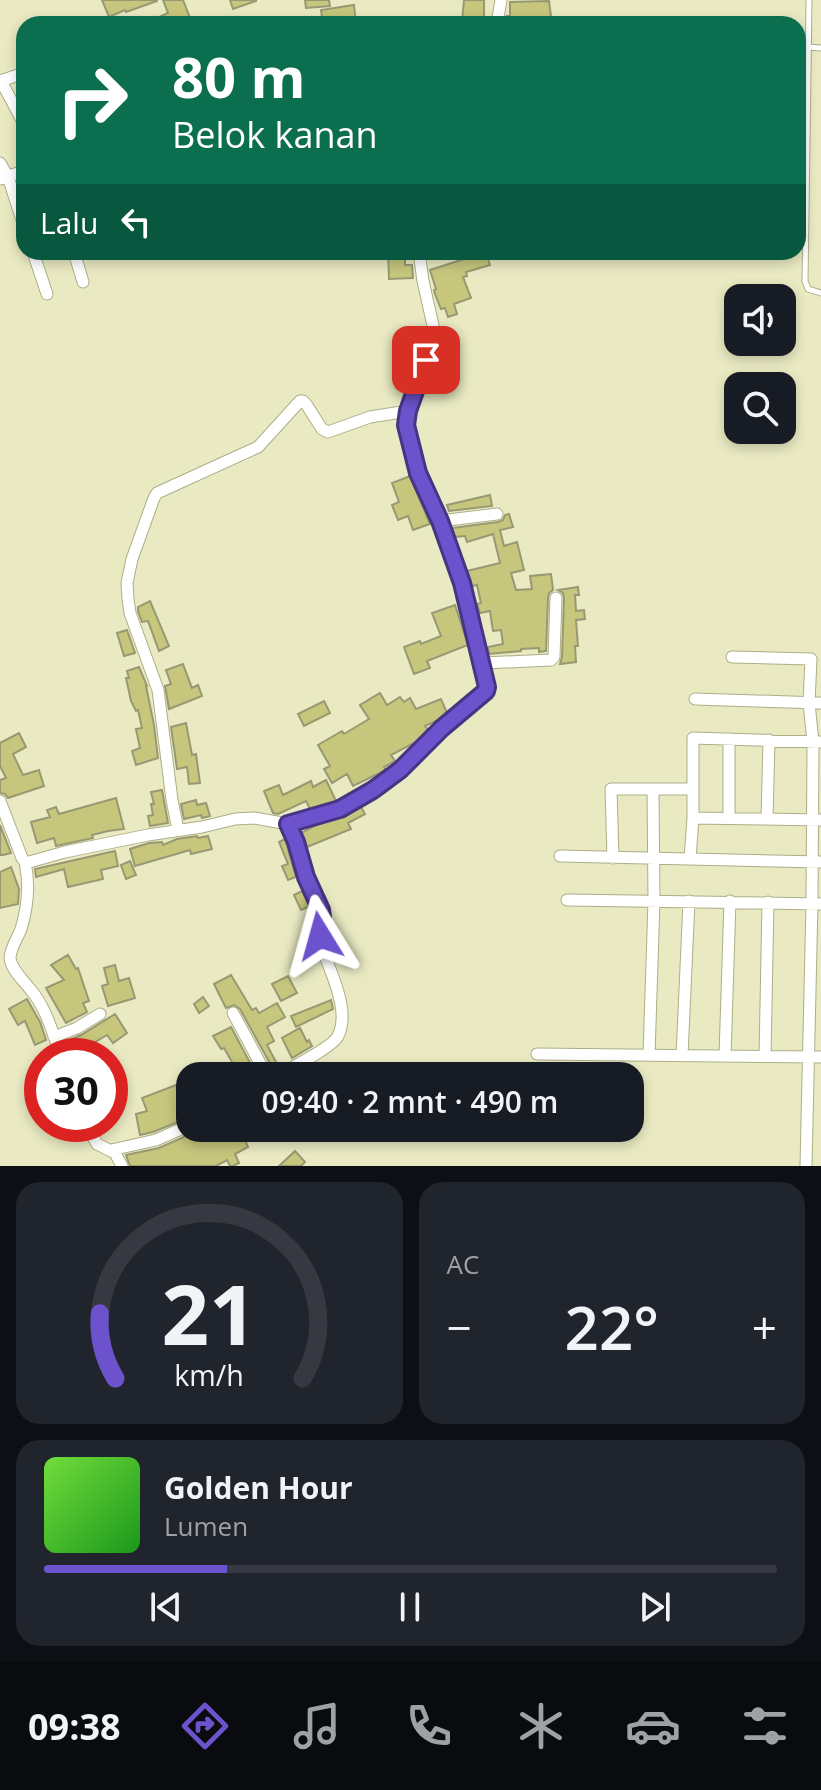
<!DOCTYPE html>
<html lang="id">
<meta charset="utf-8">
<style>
:root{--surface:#171b24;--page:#20242c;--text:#f1f3f6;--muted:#9ea1a6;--line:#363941;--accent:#6c52cc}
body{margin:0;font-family:"Open Sans",sans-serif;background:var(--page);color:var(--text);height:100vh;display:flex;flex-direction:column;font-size:30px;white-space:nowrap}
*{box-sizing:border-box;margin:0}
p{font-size:26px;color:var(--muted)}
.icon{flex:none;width:44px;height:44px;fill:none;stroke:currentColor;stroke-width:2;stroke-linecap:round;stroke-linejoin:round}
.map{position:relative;height:1166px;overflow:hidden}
.sheet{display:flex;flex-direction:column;gap:16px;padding:16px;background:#0d0f14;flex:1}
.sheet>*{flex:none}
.hud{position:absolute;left:16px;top:16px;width:790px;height:244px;border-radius:24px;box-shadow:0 4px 12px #0003;background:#0b6e4f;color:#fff;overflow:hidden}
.buttons{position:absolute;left:724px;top:284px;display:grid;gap:16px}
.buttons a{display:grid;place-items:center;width:72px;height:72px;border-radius:16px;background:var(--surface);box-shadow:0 4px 12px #0003;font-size:40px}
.speed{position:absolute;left:24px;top:1038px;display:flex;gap:16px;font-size:40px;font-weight:700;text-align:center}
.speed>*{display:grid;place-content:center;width:104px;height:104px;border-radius:50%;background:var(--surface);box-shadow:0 4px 12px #0003;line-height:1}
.speed .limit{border:12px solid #d22;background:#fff;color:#111}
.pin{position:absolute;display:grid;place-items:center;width:68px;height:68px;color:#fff;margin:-34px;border-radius:16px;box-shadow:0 4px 12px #0006}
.me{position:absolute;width:88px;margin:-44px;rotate:352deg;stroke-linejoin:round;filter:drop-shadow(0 0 6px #0008)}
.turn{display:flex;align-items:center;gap:28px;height:168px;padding:0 24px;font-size:36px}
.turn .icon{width:104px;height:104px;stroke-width:2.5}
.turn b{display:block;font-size:56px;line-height:68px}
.then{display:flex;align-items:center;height:76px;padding:0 24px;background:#0003;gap:16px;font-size:30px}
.big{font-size:60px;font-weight:600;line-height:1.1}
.sheet .widget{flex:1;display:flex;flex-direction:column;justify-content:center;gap:12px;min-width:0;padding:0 28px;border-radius:24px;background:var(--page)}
.sheet .dial{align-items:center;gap:0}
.dial svg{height:208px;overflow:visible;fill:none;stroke:var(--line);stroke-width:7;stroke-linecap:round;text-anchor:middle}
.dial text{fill:var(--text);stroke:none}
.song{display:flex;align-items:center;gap:24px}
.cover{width:96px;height:96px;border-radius:12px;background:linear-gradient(135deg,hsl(100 70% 55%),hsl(120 70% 35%))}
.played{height:8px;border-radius:4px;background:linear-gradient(90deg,var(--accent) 25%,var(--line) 25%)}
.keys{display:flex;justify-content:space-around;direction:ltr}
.heat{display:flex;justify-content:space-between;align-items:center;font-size:44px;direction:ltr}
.sheet .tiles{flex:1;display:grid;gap:16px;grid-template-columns:1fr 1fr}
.widget:last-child{grid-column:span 2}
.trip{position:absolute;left:176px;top:1062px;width:468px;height:80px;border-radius:24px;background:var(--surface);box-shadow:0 4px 12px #0003;font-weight:600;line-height:80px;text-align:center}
.dock{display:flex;height:128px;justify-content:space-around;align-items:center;background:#090b0e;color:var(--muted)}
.dock .icon{width:56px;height:56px}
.dock .selected{color:var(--accent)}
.dock b{font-size:36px;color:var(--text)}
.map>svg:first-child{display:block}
</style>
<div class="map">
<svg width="821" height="1166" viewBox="0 0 821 1166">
<rect width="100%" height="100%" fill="#e9eac2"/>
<path fill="#c6c67c" stroke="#989973" stroke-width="2" d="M 102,0 L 157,0 L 157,1 L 126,12 L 125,10 L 109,17 Z
M 163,0 L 183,0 L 190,18 L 179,22 L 180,24 L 162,24 L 159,17 L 168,13 Z
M 230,0 L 256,0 L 256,1 L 233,9 Z
M 305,0 L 329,0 L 330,6 L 306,8 Z
M 464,0 L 484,0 L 484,23 L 462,22 Z
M 549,1 L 552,24 L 506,24 L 507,16 L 510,16 L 510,2 Z
M 354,5 L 356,24 L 323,24 L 321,10 Z
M 388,252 L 405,252 L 405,265 L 412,265 L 413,278 L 389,279 Z
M 486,252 L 490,265 L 466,272 L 467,276 L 463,277 L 471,298 L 454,304 L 457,314 L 448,317 L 445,308 L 441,309 L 435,294 L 434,290 L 436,289 L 430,270 Z
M 410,476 L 430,524 L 413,530 L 408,516 L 398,520 L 392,505 L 399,502 L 392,483 Z
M 490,495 L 492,506 L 449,511 L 447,505 Z
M 509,514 L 513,527 L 500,530 L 504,546 L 517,542 L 524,570 L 511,573 L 516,590 L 532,589 L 530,576 L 551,574 L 553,590 L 549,593 L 548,598 L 546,651 L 539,652 L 539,648 L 521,649 L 521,651 L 489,654 L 488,647 L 503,644 L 501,630 L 493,631 L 490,611 L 480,613 L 477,604 L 481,603 L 477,585 L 472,586 L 467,571 L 500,563 L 493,534 L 467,542 L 465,536 L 455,537 L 452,528 L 498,522 L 503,520 L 505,515 Z
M 578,587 L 579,595 L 575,595 L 576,611 L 584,610 L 585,619 L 576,620 L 578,646 L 575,646 L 576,662 L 560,664 L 562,657 L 564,598 L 563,593 L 558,590 Z
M 150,601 L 169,646 L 159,651 L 148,621 L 142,622 L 138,611 L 138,607 Z
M 455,605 L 468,645 L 427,661 L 430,668 L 414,674 L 404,647 L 420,641 L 421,644 L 441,636 L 432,613 Z
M 127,630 L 135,653 L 124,656 L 117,633 Z
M 183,664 L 192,688 L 198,685 L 202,696 L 169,709 L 165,686 L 171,684 L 166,670 Z
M 139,667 L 147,686 L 146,686 L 154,725 L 158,758 L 136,765 L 132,751 L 140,748 L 136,729 L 142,728 L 138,710 L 136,711 L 131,701 L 126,678 L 129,678 L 127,671 Z
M 380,693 L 387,705 L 400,697 L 404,702 L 410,698 L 416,709 L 441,699 L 447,713 L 438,720 L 425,726 L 428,730 L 416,742 L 391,755 L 395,761 L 384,767 L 386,770 L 353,786 L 347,774 L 332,783 L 324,769 L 330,766 L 318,745 L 342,731 L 344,734 L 369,719 L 360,705 Z
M 324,701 L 330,713 L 304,726 L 298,714 Z
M 186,723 L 192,755 L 196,754 L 200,783 L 189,784 L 187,767 L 177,769 L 171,727 Z
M 19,733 L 26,747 L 13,754 L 23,775 L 39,770 L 44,786 L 8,798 L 5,794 L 0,793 L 0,780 L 6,778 L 0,766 L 0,743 Z
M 326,780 L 336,801 L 310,809 L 306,801 L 278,814 L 273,813 L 264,791 L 279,785 L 283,795 L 311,781 L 313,787 Z
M 162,790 L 168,823 L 150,826 L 148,816 L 153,815 L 151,804 L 154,804 L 151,792 Z
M 116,798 L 124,829 L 108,831 L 92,835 L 93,838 L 56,846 L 54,838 L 37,843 L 31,822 L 50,817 L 47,810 L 56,807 L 59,814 Z
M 196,800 L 197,805 L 206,803 L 210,816 L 202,818 L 201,815 L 184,819 L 181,804 Z
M 361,807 L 365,814 L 348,823 L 351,829 L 307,847 L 305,845 L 301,833 L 318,824 L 344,817 Z
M 0,825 L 11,853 L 3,855 L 0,855 Z
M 197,836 L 198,838 L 208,836 L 212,849 L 191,854 L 190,850 L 135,866 L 130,849 L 149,843 L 162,842 L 163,845 L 177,839 Z
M 285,839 L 296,877 L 288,880 L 282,866 L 288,864 L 279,842 Z
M 115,851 L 118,866 L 101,870 L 103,879 L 68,887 L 64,869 L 36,877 L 35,869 Z
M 130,861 L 136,875 L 126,879 L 121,865 Z
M 11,867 L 19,889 L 18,904 L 0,908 L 0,872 Z
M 302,891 L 310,906 L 301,910 L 294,895 Z
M 68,955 L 76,969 L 78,968 L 89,1001 L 83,1003 L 87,1012 L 66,1023 L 46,988 L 64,980 L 51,965 Z
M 115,965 L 119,981 L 129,978 L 135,998 L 108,1006 L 102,986 L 108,984 L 104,968 Z
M 231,975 L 252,1010 L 256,1008 L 259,1013 L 277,1003 L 285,1017 L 267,1027 L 274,1041 L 267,1045 L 277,1064 L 272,1067 L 240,1009 L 234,1005 L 226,1008 L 214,984 Z
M 288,976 L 297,993 L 281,1001 L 272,984 Z
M 203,997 L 209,1006 L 199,1013 L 194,1004 Z
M 27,999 L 40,1022 L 46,1040 L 35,1045 L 25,1021 L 18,1025 L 9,1009 Z
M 331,1000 L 333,1009 L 296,1027 L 291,1016 Z
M 115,1014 L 127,1033 L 113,1043 L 107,1035 L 75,1054 L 67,1041 L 81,1035 Z
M 231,1027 L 257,1076 L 223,1076 L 236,1069 L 224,1048 L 221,1049 L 213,1036 Z
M 300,1028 L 307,1042 L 309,1040 L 312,1046 L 292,1058 L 282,1038 Z
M 190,1082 L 190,1117 L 153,1132 L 140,1135 L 136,1114 L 147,1111 L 142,1098 L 176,1085 L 178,1089 Z
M 198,1128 L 220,1128 L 225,1137 L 243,1128 L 268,1128 L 245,1140 L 248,1147 L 235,1154 L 239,1163 L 233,1166 L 230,1166 L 227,1160 L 216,1166 L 130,1166 L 126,1155 L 159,1148 L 193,1133 Z
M 288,1128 L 315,1128 L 297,1141 Z
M 295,1151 L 305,1162 L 301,1166 L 279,1166 Z"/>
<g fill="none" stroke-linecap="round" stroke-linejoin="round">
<defs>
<path id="lane" d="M 809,0 L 805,281 L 808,289 L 821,293
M 808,47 L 821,48"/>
<path id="street" d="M 497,24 L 501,0
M 0,81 L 24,73
M 1,81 L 24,124
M 0,163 L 8,177 L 24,226
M 0,179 L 24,171
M 33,252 L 47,294
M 74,252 L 83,282
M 440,521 L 497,514
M 732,657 L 811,659 L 809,703 L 813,742 L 812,903 L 806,1166
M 483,663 L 551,660 L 554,657 L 556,598
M 695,699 L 821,703
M 0,801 L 22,858 L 25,862 L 29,862 L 65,852 L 148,835 L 202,827 L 235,819 L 254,818 L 288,824 L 340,809 L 373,790 L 400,770 L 442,728 L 486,691 L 487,687 L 483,663 L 462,583 L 440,521 L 418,473 L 406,425 L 408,411 L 431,346 L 434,330 L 423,281 L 419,252
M 693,818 L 821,820
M 729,818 L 729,739
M 767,819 L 769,740
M 178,830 L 172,800 L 158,690 L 130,613 L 128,599 L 127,583 L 132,559 L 154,498 L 157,493 L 258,447 L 300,401 L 303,401 L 306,404 L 322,429 L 328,432 L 370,417 L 408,411
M 560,856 L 821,862
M 613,858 L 611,789 L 693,789
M 690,859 L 693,818 L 693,738 L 821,742
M 25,862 C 30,885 28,906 21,929 C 18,937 10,949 10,958 C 11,969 23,980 30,989 C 46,1007 53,1034 61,1056
M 567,900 L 821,904
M 233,1013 L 267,1076
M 54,1037 L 77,1028 L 100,1014
M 537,1054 L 821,1057
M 649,1055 L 654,901 L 653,789
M 682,1056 L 689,901
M 725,1056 L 730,901
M 765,1057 L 768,902
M 277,1076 C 289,1069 333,1047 338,1036 C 351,1010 330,972 322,947 C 318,935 325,922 321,910 C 317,899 309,888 305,876 C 300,858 296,841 288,824
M 86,1124 L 97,1144 L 115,1153 L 122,1166
M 111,1150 L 156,1140 L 190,1125"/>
</defs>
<use href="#lane" stroke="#adae87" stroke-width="7"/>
<use href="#street" stroke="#adae87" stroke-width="13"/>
<use href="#lane" stroke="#fff" stroke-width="5"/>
<use href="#street" stroke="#fff" stroke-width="11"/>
</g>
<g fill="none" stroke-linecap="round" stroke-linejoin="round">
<defs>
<path id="route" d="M 320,936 L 322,917 L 321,910 L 306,877 L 296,842 L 288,824 L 340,809 L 373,790 L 400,770 L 442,728 L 486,691 L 487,687 L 462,583 L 440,521 L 418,473 L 406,425 L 408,411 L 426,360"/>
</defs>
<use href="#route" stroke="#463585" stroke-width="20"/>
<use href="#route" stroke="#6c52cc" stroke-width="14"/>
</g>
</svg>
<div class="buttons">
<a><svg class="icon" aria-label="sound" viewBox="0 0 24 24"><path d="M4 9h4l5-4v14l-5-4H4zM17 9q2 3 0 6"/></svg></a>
<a><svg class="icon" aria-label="search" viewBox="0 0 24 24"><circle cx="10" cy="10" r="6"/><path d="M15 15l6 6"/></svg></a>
</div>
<div class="speed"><div class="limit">30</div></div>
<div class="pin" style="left:426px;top:360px;background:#d93025"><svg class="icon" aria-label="arrive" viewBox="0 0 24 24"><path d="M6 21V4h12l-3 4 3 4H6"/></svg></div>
<svg class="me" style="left:320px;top:936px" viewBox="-20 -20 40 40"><path d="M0-17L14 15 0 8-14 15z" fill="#6c52cc" stroke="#fff" stroke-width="4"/></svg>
<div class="trip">09:40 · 2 mnt · 490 m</div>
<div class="hud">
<div class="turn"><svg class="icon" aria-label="right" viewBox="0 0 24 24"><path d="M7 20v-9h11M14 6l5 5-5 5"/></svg><div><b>80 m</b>Belok kanan</div></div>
<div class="then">Lalu<svg class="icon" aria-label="left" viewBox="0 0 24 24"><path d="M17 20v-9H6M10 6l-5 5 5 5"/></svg></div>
</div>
</div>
<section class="sheet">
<div class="tiles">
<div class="widget dial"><svg viewBox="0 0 100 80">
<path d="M14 69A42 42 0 1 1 86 69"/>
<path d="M14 69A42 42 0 0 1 8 44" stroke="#6c52cc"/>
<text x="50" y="56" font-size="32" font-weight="700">21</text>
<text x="50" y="72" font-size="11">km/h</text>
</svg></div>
<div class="widget"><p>AC</p>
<div class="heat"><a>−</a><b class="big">22°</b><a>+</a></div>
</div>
<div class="widget">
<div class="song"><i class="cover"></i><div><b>Golden Hour</b><p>Lumen</p></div></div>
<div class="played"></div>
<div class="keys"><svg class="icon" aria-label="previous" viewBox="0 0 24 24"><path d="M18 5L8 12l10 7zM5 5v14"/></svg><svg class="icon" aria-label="pause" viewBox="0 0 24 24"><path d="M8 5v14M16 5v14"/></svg><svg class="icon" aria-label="next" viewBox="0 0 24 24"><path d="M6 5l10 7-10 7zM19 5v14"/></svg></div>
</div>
</div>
</section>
<nav class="dock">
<b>09:38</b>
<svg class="icon selected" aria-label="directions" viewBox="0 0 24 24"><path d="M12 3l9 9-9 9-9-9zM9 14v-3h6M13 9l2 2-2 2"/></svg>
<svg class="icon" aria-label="music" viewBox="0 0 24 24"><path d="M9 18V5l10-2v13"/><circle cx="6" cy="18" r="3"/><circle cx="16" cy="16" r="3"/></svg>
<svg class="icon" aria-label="phone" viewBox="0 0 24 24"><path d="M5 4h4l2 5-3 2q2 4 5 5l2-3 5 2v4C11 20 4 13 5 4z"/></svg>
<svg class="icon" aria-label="climate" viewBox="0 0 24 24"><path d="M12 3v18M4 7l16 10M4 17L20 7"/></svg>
<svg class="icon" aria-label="car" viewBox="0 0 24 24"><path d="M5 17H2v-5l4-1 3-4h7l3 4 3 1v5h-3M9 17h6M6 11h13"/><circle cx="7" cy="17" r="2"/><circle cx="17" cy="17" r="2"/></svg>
<svg class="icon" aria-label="filters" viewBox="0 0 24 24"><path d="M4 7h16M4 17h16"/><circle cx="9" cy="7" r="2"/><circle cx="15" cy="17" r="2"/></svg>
</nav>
